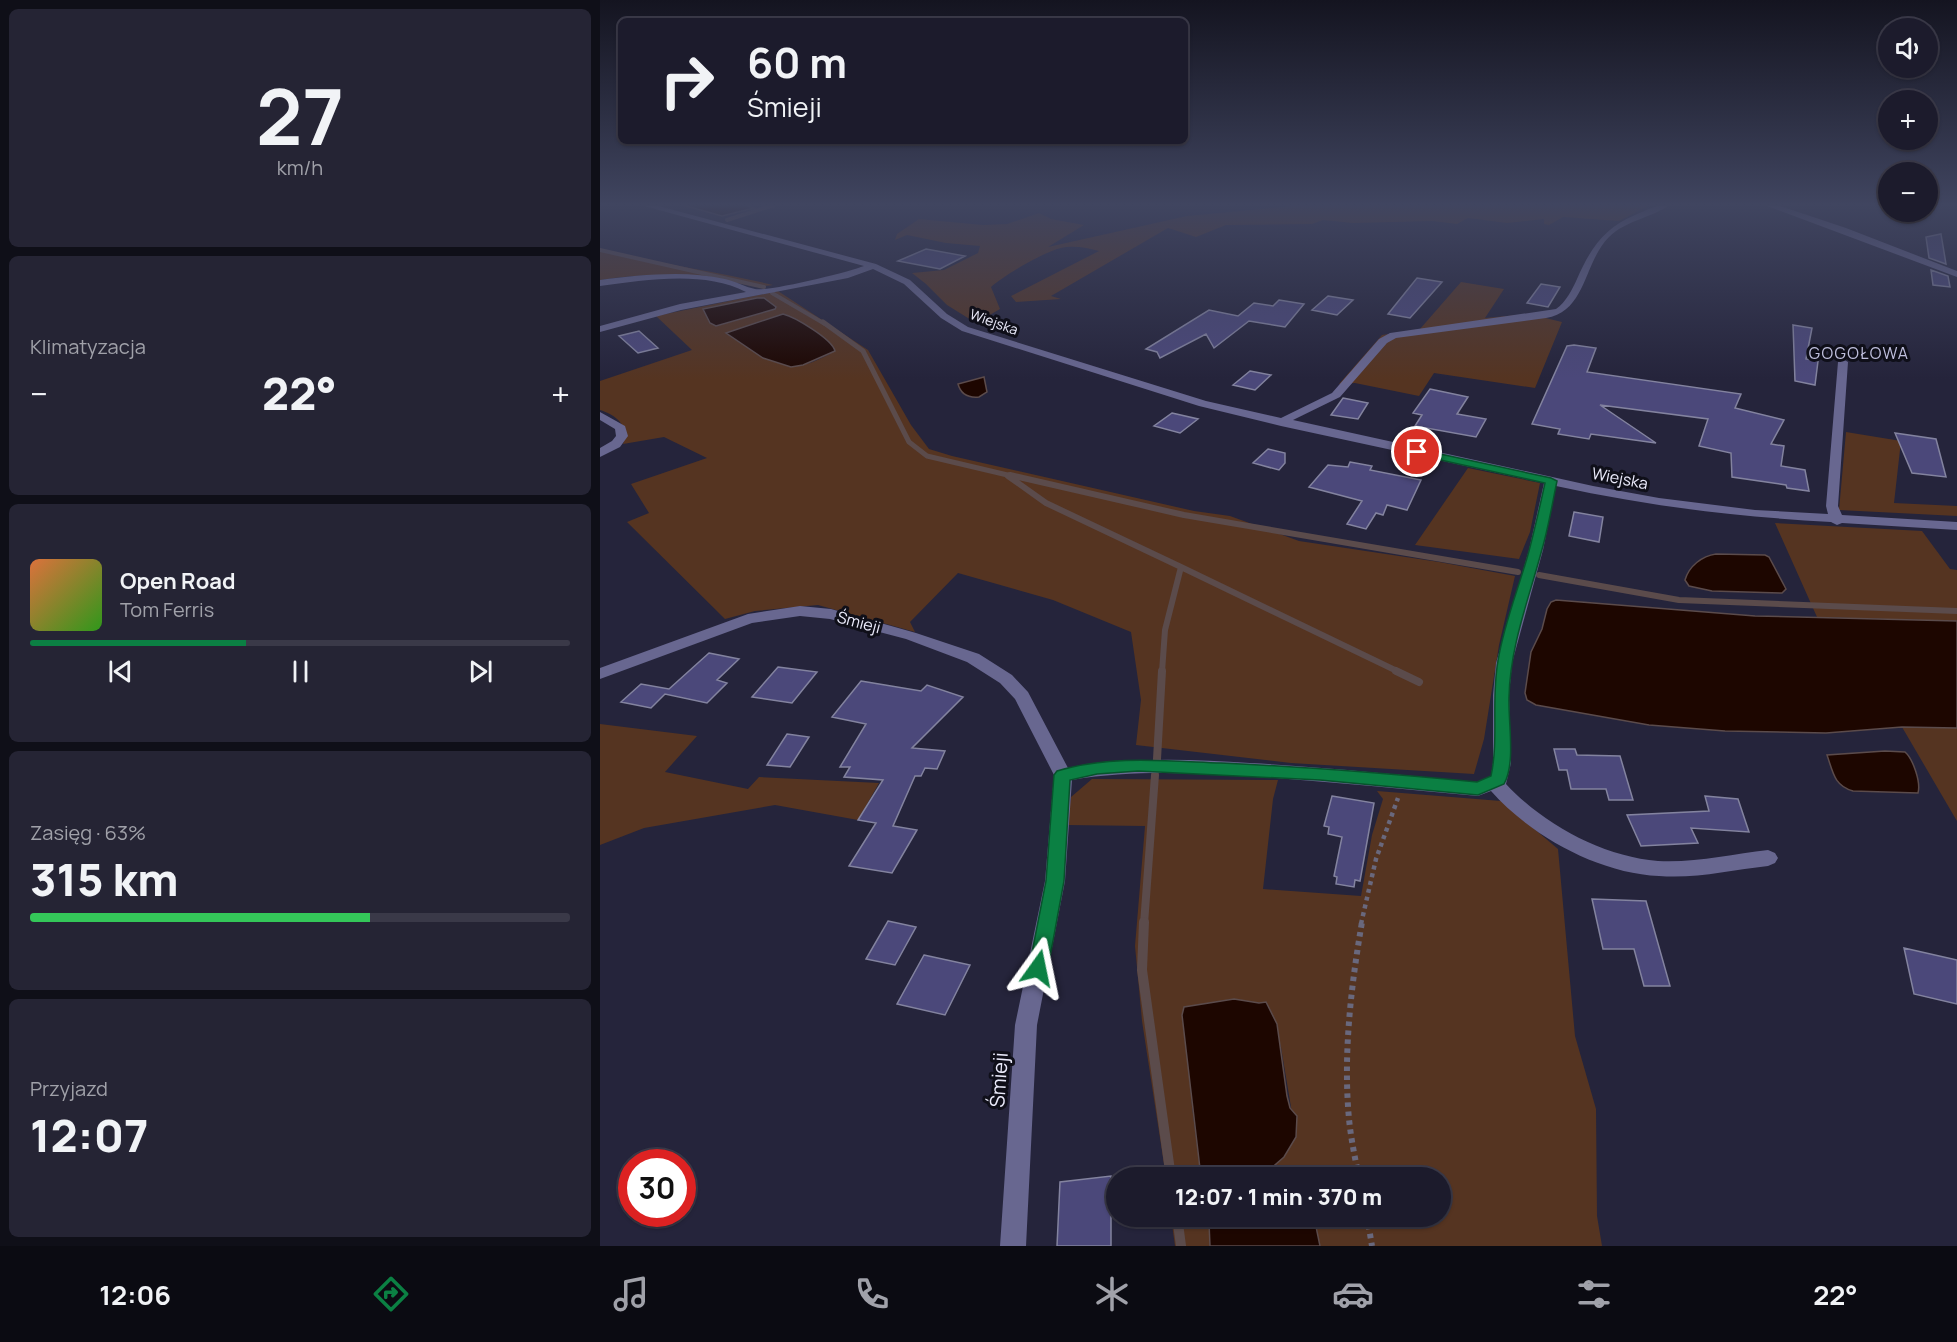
<!DOCTYPE html>
<html lang="pl">
<meta charset="utf-8">
<style>
:root{--surface:#1c1b2c;--page:#252434;--text:#f1f3f6;--muted:#a0a1a9;--line:#3a3948;--accent:#0b8043}
body{margin:0;font-family:Manrope,sans-serif;background:var(--page);color:var(--text);height:100vh;display:flex;flex-direction:column;font-size:22px;white-space:nowrap}
*{box-sizing:border-box;margin:0}
p{font-size:20px;color:var(--muted)}
.icon{flex:none;width:33px;height:33px;fill:none;stroke:currentColor;stroke-width:2;stroke-linecap:round;stroke-linejoin:round}
.map{position:relative;flex:1;overflow:hidden}
.panel{display:flex;flex-direction:column;gap:9px;padding:9px;background:#0f0f18;width:600px}
.panel>*{flex:none}
.hud{position:absolute;left:18px;top:18px;width:570px;height:126px;border-radius:9px;box-shadow:0 2px 4px #0004,0 0 0 2px var(--line);background:#1c1b2c;color:var(--text);overflow:hidden}
.controls{position:absolute;left:1278px;top:18px;display:grid;gap:12px}
.controls a{display:grid;place-items:center;width:60px;height:60px;border-radius:50%;background:var(--surface);box-shadow:0 2px 4px #0004,0 0 0 2px var(--line);font-size:30px}
.speed{position:absolute;left:18px;top:1149px;display:flex;gap:12px;font-size:30px;font-weight:700;text-align:center}
.speed>*{display:grid;place-content:center;width:78px;height:78px;border-radius:50%;background:var(--surface);box-shadow:0 2px 4px #0004,0 0 0 2px var(--line);line-height:1}
.speed .limit{border:9px solid #d22;background:#fff;color:#111}
.pin{position:absolute;display:grid;place-items:center;width:51px;height:51px;color:#fff;margin:-26px;border:3px solid #fff;border-radius:50%;box-shadow:0 2px 6px #0007}
.me{position:absolute;width:66px;margin:-33px;rotate:12deg;stroke-linejoin:round;filter:drop-shadow(0 0 4px #0008)}
.turn{display:flex;align-items:center;gap:21px;height:126px;padding:0 30px;font-size:27px}
.turn .icon{width:78px;height:78px;stroke-width:2.5}
.turn b{display:block;font-size:42px;line-height:51px}
.big{font-size:45px;font-weight:800;line-height:1.1}
.panel .widget{flex:1;display:flex;flex-direction:column;justify-content:center;gap:9px;min-width:0;padding:0 21px;border-radius:9px;background:var(--page)}
.panel .dial{align-items:center;gap:0}
.dial b{font-size:78px;line-height:1}
.song{display:flex;align-items:center;gap:18px}
.cover{width:72px;height:72px;border-radius:9px;background:linear-gradient(135deg,hsl(20 70% 55%),hsl(110 70% 35%))}
.played{height:6px;border-radius:3px;background:linear-gradient(90deg,var(--accent) 40%,var(--line) 40%)}
.keys{display:flex;justify-content:space-around;direction:ltr}
.heat{display:flex;justify-content:space-between;align-items:center;font-size:33px;direction:ltr}
.charge{height:9px;border-radius:4px;background:linear-gradient(90deg,#34c759 63%,var(--line) 0)}
.trip{position:absolute;left:506px;top:1167px;width:345px;height:60px;border-radius:30px;background:var(--surface);box-shadow:0 2px 4px #0004,0 0 0 2px var(--line);font-weight:800;line-height:60px;text-align:center}
.tabs{display:flex;height:96px;justify-content:space-around;align-items:center;background:#0b0b12;color:var(--muted)}
.tabs .icon{width:42px;height:42px}
.tabs .selected{color:var(--accent)}
.tabs b{font-size:27px;color:var(--text)}
main{display:flex;flex:1;min-height:0}
.map>svg:first-child{display:block}
</style>
<main>
<section class="panel">
<div class="widget dial"><b>27</b><p>km/h</p></div>
<div class="widget"><p>Klimatyzacja</p>
<div class="heat"><a>−</a><b class="big">22°</b><a>+</a></div>
</div>
<div class="widget">
<div class="song"><i class="cover"></i><div><b>Open Road</b><p>Tom Ferris</p></div></div>
<div class="played"></div>
<div class="keys"><svg class="icon" aria-label="previous" viewBox="0 0 24 24"><path d="M18 5L8 12l10 7zM5 5v14"/></svg><svg class="icon" aria-label="pause" viewBox="0 0 24 24"><path d="M8 5v14M16 5v14"/></svg><svg class="icon" aria-label="next" viewBox="0 0 24 24"><path d="M6 5l10 7-10 7zM19 5v14"/></svg></div>
</div>
<div class="widget"><p>Zasięg · 63%</p><b class="big">315 km</b><div class="charge"></div></div>
<div class="widget"><p>Przyjazd</p><b class="big">12:07</b></div>
</section>
<div class="map">
<svg width="1357" height="1246" viewBox="0 0 1357 1246">
<rect width="100%" height="100%" fill="#25243b"/>
<path fill="#553421" fill-rule="evenodd" d="M 715,204 L 1052,204 L 1019,221 L 963,217 L 949,225 L 944,224 L 944,219 L 907,223 L 868,218 L 857,224 L 833,221 L 753,223 L 723,220 L 712,224 L 626,225 L 596,237 L 568,228 L 451,296 L 461,299 L 416,302 L 411,296 L 499,251 C 488,248 473,245 461,248 C 441,253 407,274 391,287 L 400,309 L 376,323 L 347,305 L 326,284 L 312,273 L 344,270 L 378,253 L 380,246 L 346,243 L 307,235 L 295,240 L 297,234 L 319,219 L 383,225 L 407,224 L 439,213 L 451,219 L 484,225 L 448,247 L 587,216 Z
M 0,249 C 57,264 116,271 173,285 C 149,289 141,282 118,279 C 79,273 39,274 0,280 Z
M 861,282 L 904,289 L 885,318 L 929,314 L 962,322 L 935,388 L 834,373 L 819,396 L 755,383 L 739,384 L 782,335 L 820,329 Z
M 178,291 L 268,350 L 311,425 L 329,449 L 352,456 L 594,511 L 630,516 L 699,541 L 839,562 L 915,576 L 899,645 L 884,739 L 874,774 L 691,763 L 536,745 L 541,700 L 531,632 L 453,600 L 358,573 L 310,622 L 315,632 L 218,605 L 155,611 L 125,619 L 27,522 L 49,513 L 31,484 L 107,458 L 64,437 L 23,444 C 30,426 16,415 0,410 L 0,381 L 92,350 L 56,316 ZM 183,314 L 187,315 L 230,354 C 219,359 207,366 194,366 C 176,367 142,344 127,334 Z
M 1246,432 L 1301,441 L 1294,503 L 1357,506 L 1357,516 L 1239,510 Z
M 868,468 L 940,483 L 930,532 L 919,559 L 815,545 Z
M 1175,523 L 1322,531 L 1350,569 L 1357,570 L 1357,621 L 1217,617 Z
M 0,724 L 97,736 L 65,772 L 148,789 L 159,777 L 279,783 L 258,820 L 175,805 L 44,828 L 0,845 Z
M 1302,727 L 1357,728 L 1357,821 L 1354,816 Z
M 492,779 L 678,780 L 673,799 L 663,889 L 761,896 L 772,835 L 783,799 L 777,791 L 901,801 L 958,849 L 975,1036 L 996,1109 L 997,1216 L 1002,1246 L 717,1246 L 711,1217 L 840,1216 L 840,1178 L 655,1177 L 669,1170 L 696,1137 L 681,1047 L 666,1002 L 659,1003 L 633,999 L 584,1007 L 592,1107 L 601,1177 L 566,1177 L 542,1021 L 535,946 L 545,826 L 467,825 L 471,797 Z
M 571,1217 L 616,1217 L 609,1222 L 610,1246 L 575,1246 Z"/>
<path fill="#1d0600" stroke="#5b4b4b" stroke-width="1.5" d="M 79,204 L 143,204 L 154,208 L 122,216 Z
M 157,298 L 164,298 L 176,307 L 175,309 L 116,326 L 110,323 L 103,309 Z
M 183,314 C 195,317 232,339 235,351 L 203,365 L 191,367 L 163,358 L 126,333 Z
M 384,377 L 387,392 L 379,397 C 369,398 361,395 358,384 Z
M 1116,554 L 1165,555 L 1169,557 L 1186,589 L 1182,593 L 1112,591 L 1089,586 L 1085,580 C 1089,566 1102,556 1116,554 Z
M 956,600 L 1155,616 L 1357,621 L 1357,728 L 1302,727 L 1226,733 L 1125,731 L 1049,725 L 936,705 L 927,700 L 925,693 L 931,652 L 942,629 L 947,609 L 951,602 Z
M 1285,751 L 1305,752 C 1313,759 1321,782 1318,793 L 1253,791 C 1234,786 1233,772 1227,755 Z
M 634,999 L 659,1003 L 666,1002 L 677,1024 L 687,1096 L 690,1108 L 697,1116 L 696,1137 L 684,1157 L 669,1170 L 655,1177 L 601,1177 L 582,1015 L 584,1007 Z
M 616,1216 L 714,1217 L 720,1246 L 610,1246 L 609,1222 Z"/>
<g fill="none" stroke-linecap="round" stroke-linejoin="round">
<path stroke="#5b4b4b" stroke-width="4" d="M 127,220 L 177,204
M 0,250 L 164,287
M 172,293 L 225,324"/>
<path stroke="#5b4b4b" stroke-width="5" d="M 223,322 L 263,351 L 309,442 L 327,456 L 416,477"/>
<path stroke="#5b4b4b" stroke-width="6" d="M 410,475 L 584,515 L 918,572
M 408,476 L 446,503 L 581,567 L 565,630 L 562,672
M 581,567 L 799,672
M 939,575 L 1079,600 L 1357,611"/>
<path stroke="#5b4b4b" stroke-width="8" d="M 796,671 L 819,682
M 557,759 L 562,671
M 544,924 L 555,775"/>
<path stroke="#5b4b4b" stroke-width="10" d="M 544,922 L 542,970 L 571,1178
M 577,1216 L 581,1246"/>
</g>
<path fill="#4b487a" stroke="#83839f" stroke-width="1.5" d="M 1341,234 L 1346,264 L 1329,258 L 1326,237 Z
M 326,249 L 365,256 L 340,269 L 298,261 Z
M 1331,270 L 1348,276 L 1350,287 L 1333,285 Z
M 817,278 L 842,282 L 810,318 L 788,314 Z
M 941,284 L 960,287 L 948,307 L 927,303 Z
M 728,296 L 753,300 L 737,315 L 712,310 Z
M 679,300 L 704,304 L 685,327 L 649,321 L 614,348 L 606,334 L 560,358 L 557,352 L 546,349 L 609,310 L 638,316 L 654,303 L 673,306 Z
M 1193,325 L 1212,328 L 1206,359 L 1218,361 L 1215,385 L 1195,381 Z
M 39,331 L 58,348 L 38,353 L 19,336 Z
M 974,345 L 996,348 L 987,372 L 1141,394 L 1135,408 L 1184,420 L 1171,444 L 1184,446 L 1181,466 L 1205,470 L 1209,491 L 1187,488 L 1186,485 L 1132,477 L 1131,453 L 1099,446 L 1108,419 L 1000,405 L 1056,443 L 991,434 L 989,439 L 958,434 L 960,429 L 932,424 L 967,346 Z
M 650,371 L 671,375 L 655,390 L 633,385 Z
M 830,389 L 868,397 L 857,414 L 886,419 L 876,437 L 815,426 L 822,415 L 813,413 Z
M 743,398 L 768,403 L 758,419 L 731,415 Z
M 572,413 L 598,419 L 580,433 L 554,426 Z
M 1295,433 L 1336,439 L 1346,477 L 1312,473 Z
M 668,449 L 685,453 L 685,463 L 679,470 L 653,463 Z
M 750,462 L 772,466 L 770,470 L 821,480 L 807,510 L 787,505 L 783,515 L 776,513 L 766,529 L 747,524 L 762,501 L 709,487 L 728,465 L 748,467 Z
M 974,512 L 1003,517 L 999,542 L 969,536 Z
M 109,653 L 139,659 L 117,680 L 127,683 L 107,703 L 65,694 L 51,708 L 21,702 L 41,684 L 69,689 Z
M 178,667 L 217,672 L 192,703 L 152,697 Z
M 261,681 L 321,691 L 327,685 L 363,697 L 312,748 L 345,751 L 337,769 L 325,768 L 321,776 L 315,776 L 293,826 L 317,830 L 292,873 L 249,866 L 276,823 L 258,820 L 283,780 L 244,777 L 250,767 L 240,767 L 266,724 L 232,717 Z
M 187,734 L 209,737 L 190,767 L 167,765 Z
M 954,749 L 975,749 L 977,755 L 1020,756 L 1033,800 L 1009,800 L 1006,789 L 971,789 L 967,770 L 959,770 Z
M 732,796 L 774,803 L 760,881 L 755,880 L 754,887 L 736,884 L 737,877 L 734,876 L 742,837 L 728,834 L 729,827 L 724,826 Z
M 1105,796 L 1138,799 L 1149,832 L 1091,828 L 1098,843 L 1041,846 L 1027,815 L 1109,811 Z
M 992,899 L 1046,901 L 1070,986 L 1044,986 L 1034,949 L 1003,949 Z
M 288,921 L 316,927 L 295,965 L 266,959 Z
M 1304,948 L 1357,960 L 1357,1004 L 1314,994 Z
M 324,955 L 370,965 L 345,1015 L 297,1004 Z
M 511,1176 L 511,1246 L 457,1246 L 460,1182 Z"/>
<g fill="none" stroke-linecap="round" stroke-linejoin="round">
<path stroke="#69687d" stroke-width="4.5" stroke-dasharray="4 4" stroke-linecap="butt" d="M 761,924 L 776,859 L 798,798"/>
<path stroke="#69687d" stroke-width="6" stroke-dasharray="4.5 4.5" stroke-linecap="butt" d="M 759,1178 C 755,1158 751,1139 749,1119 C 743,1054 751,986 762,922
M 767,1216 L 772,1246"/>
<path fill="#686790" fill-rule="evenodd" d="M 37,204 L 51,204 L 276,264 L 310,280 L 347,314 L 368,327 L 606,401 L 681,418 L 732,393 L 779,339 L 790,333 L 956,309 C 966,302 972,290 977,279 C 990,249 1004,228 1035,215 C 1047,210 1058,204 1071,204 C 1052,218 1026,220 1009,237 C 983,263 987,311 946,318 L 796,338 L 787,343 L 740,397 L 693,420 L 993,486 L 1059,498 L 1155,510 L 1228,514 L 1226,506 L 1238,362 L 1243,359 L 1248,362 L 1238,506 L 1242,515 L 1357,522 L 1357,530 L 1242,523 L 1237,525 L 1231,522 C 1138,517 1047,506 956,486 L 943,550 L 912,663 L 909,695 L 911,763 L 906,784 C 943,824 1003,857 1058,861 C 1095,863 1132,854 1168,850 L 1175,853 L 1178,858 L 1175,863 L 1168,866 C 1132,870 1095,879 1059,876 C 998,873 931,836 891,791 L 878,796 C 802,789 726,781 650,776 C 590,773 531,770 472,780 L 465,881 L 437,1025 L 426,1246 L 400,1246 L 415,1025 L 445,881 L 454,775 L 415,699 L 400,683 L 367,662 L 306,639 L 230,619 L 200,616 L 152,623 L 0,679 L 0,668 L 148,614 L 200,606 L 231,609 L 316,633 L 379,654 L 412,675 L 428,692 L 468,768 C 528,757 589,759 650,763 C 725,767 801,775 877,782 L 891,776 L 893,763 L 893,695 L 896,663 L 929,550 L 944,483 L 681,426 L 599,406 L 362,331 L 341,318 L 304,284 L 273,269 L 248,278 L 81,310 L 0,332 L 0,326 L 80,304 L 146,292 C 104,270 45,280 0,286 L 0,280 C 40,275 85,270 125,279 C 135,281 145,287 155,289 C 168,292 249,272 264,266 Z
M 1162,204 L 1174,204 L 1246,228 L 1357,271 L 1357,277 Z
M 0,412 L 25,426 L 28,436 L 20,447 L 0,457 L 0,448 L 12,441 L 16,436 L 15,429 L 0,420 Z"/>
</g>
<linearGradient id="sky" x2="0" y2="1"><stop stop-color="#141420"/><stop offset="0.54" stop-color="#404560"/><stop offset="1" stop-color="#404560" stop-opacity="0"/></linearGradient>
<rect width="1357" height="379" fill="url(#sky)"/>
<path fill="#0b8043" stroke="#07532c" stroke-width="1.5" d="M 817,449 L 951,478 L 957,481 C 952,505 948,530 941,553 C 928,601 910,647 909,697 C 908,722 916,763 904,784 L 878,795 L 720,780 L 538,771 L 497,774 L 470,780 L 464,881 L 448,968 L 445,974 L 438,976 L 431,974 L 429,968 L 446,881 L 454,775 L 457,771 C 510,755 566,761 621,763 C 707,767 792,774 877,782 L 891,776 C 899,739 891,699 898,661 C 904,623 919,588 929,551 C 935,528 940,506 945,483 L 813,454 L 811,452 Z"/>
<g text-anchor="middle" stroke-width="6" stroke-linejoin="round" paint-order="stroke">
<g font-size="14" fill="#ebebfb" stroke="#0f0f19">
<text transform="translate(394 322) rotate(20)" y="5">Wiejska</text>
</g>
<g font-size="16" letter-spacing="1.5" fill="#c0c0de" stroke="#0f0f19">
<text x="1259" y="359">GOGOŁOWA</text>
</g>
<g font-size="16" fill="#ebebfb" stroke="#0f0f19">
<text transform="translate(1020 478) rotate(11)" y="6">Wiejska</text>
<text transform="translate(259 622) rotate(15)" y="6">Śmieji</text>
</g>
<g font-size="20" fill="#ebebfb" stroke="#0f0f19">
<text transform="translate(399 1080) rotate(-86)" y="7">Śmieji</text>
</g>
</g>
</svg>
<div class="controls">
<a><svg class="icon" aria-label="sound" viewBox="0 0 24 24"><path d="M4 9h4l5-4v14l-5-4H4zM17 9q2 3 0 6"/></svg></a>
<a>+</a>
<a>−</a>
</div>
<div class="speed"><div class="limit">30</div></div>
<div class="pin" style="left:817px;top:452px;background:#d93025"><svg class="icon" aria-label="arrive" viewBox="0 0 24 24"><path d="M6 21V4h12l-3 4 3 4H6"/></svg></div>
<svg class="me" style="left:438px;top:968px" viewBox="-20 -20 40 40"><path d="M0-17L14 15 0 8-14 15z" fill="#0b8043" stroke="#fff" stroke-width="4"/></svg>
<div class="trip">12:07 · 1 min · 370 m</div>
<div class="hud">
<div class="turn"><svg class="icon" aria-label="right" viewBox="0 0 24 24"><path d="M7 20v-9h11M14 6l5 5-5 5"/></svg><div><b>60 m</b>Śmieji</div></div>
</div>
</div>
</main>
<nav class="tabs">
<b>12:06</b>
<svg class="icon selected" aria-label="directions" viewBox="0 0 24 24"><path d="M12 3l9 9-9 9-9-9zM9 14v-3h6M13 9l2 2-2 2"/></svg>
<svg class="icon" aria-label="music" viewBox="0 0 24 24"><path d="M9 18V5l10-2v13"/><circle cx="6" cy="18" r="3"/><circle cx="16" cy="16" r="3"/></svg>
<svg class="icon" aria-label="phone" viewBox="0 0 24 24"><path d="M5 4h4l2 5-3 2q2 4 5 5l2-3 5 2v4C11 20 4 13 5 4z"/></svg>
<svg class="icon" aria-label="climate" viewBox="0 0 24 24"><path d="M12 3v18M4 7l16 10M4 17L20 7"/></svg>
<svg class="icon" aria-label="car" viewBox="0 0 24 24"><path d="M5 17H2v-5l4-1 3-4h7l3 4 3 1v5h-3M9 17h6M6 11h13"/><circle cx="7" cy="17" r="2"/><circle cx="17" cy="17" r="2"/></svg>
<svg class="icon" aria-label="filters" viewBox="0 0 24 24"><path d="M4 7h16M4 17h16"/><circle cx="9" cy="7" r="2"/><circle cx="15" cy="17" r="2"/></svg>
<b>22°</b>
</nav>
